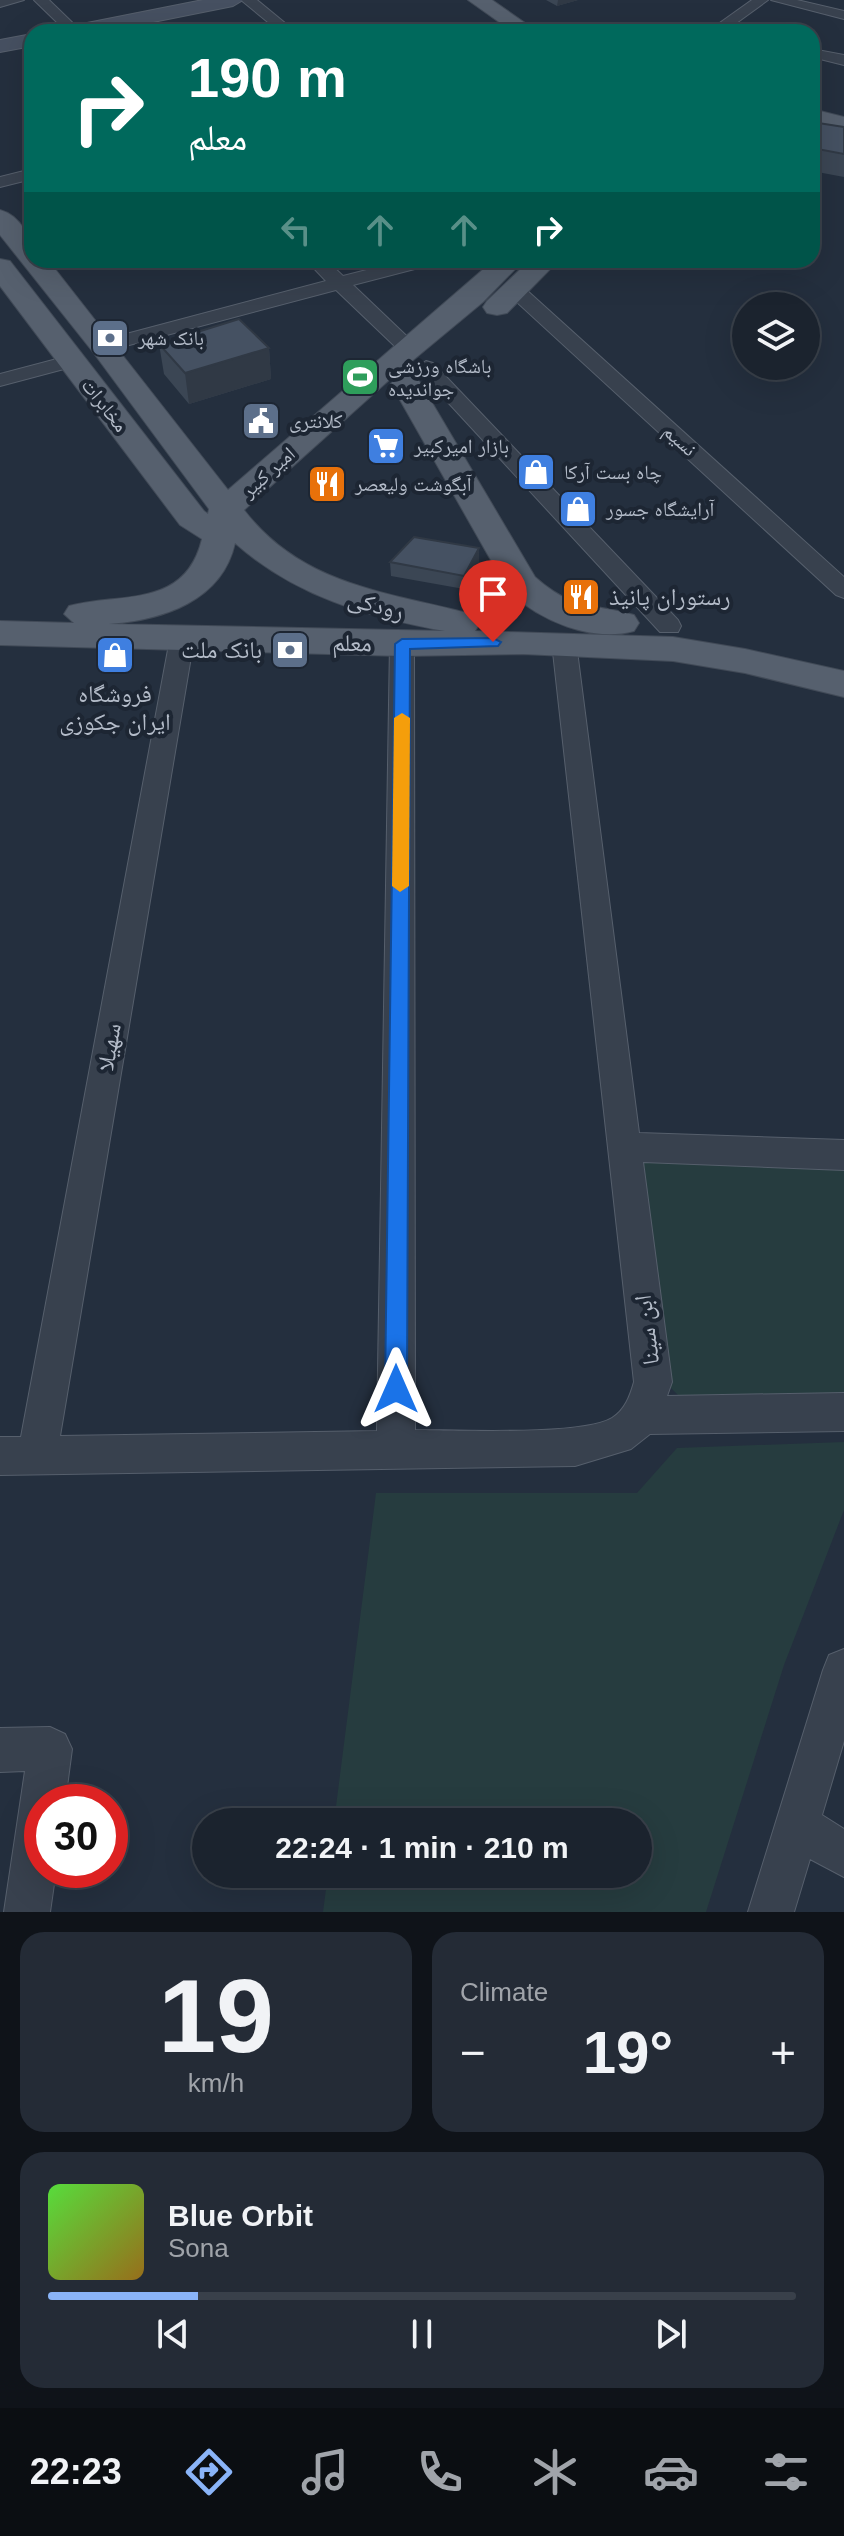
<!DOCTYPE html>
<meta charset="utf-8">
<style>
:root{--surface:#1b232e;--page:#242b36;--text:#f1f3f6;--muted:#a0a4aa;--line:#39404a;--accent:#8ab4f8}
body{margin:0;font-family:Helvetica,"Noto Naskh Arabic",sans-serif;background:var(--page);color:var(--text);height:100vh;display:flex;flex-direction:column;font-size:30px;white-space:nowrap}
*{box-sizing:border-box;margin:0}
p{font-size:26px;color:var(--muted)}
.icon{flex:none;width:44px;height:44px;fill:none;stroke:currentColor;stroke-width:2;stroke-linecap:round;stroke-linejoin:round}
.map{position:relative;height:1912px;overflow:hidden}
.details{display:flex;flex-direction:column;gap:20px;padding:20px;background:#0f1319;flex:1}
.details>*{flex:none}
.hud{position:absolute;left:24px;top:24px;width:796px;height:244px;border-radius:24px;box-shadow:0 8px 32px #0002,0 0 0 2px var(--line);background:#00695c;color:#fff;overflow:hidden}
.tools{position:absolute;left:732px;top:292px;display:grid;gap:16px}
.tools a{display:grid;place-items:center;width:88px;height:88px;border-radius:50%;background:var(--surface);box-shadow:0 8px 32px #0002,0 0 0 2px var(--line);font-size:40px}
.speed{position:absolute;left:24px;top:1784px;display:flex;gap:16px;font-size:40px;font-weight:700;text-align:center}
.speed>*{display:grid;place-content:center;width:104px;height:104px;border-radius:50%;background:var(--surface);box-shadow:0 8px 32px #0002,0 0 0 2px var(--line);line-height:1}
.speed .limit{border:12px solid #d22;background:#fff;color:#111}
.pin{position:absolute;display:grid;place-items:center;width:68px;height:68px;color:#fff;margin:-82px -34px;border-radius:50% 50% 50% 0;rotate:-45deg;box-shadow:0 0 8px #0007}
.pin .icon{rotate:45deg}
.me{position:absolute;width:88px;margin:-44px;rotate:0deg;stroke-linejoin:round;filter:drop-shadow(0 0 6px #0008)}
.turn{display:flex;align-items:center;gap:28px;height:168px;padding:0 32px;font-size:36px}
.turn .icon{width:104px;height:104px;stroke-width:2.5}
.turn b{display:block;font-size:56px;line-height:68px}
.lanes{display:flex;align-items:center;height:76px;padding:0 32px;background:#0003;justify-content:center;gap:40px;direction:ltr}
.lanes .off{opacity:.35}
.big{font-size:60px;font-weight:800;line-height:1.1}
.details .tile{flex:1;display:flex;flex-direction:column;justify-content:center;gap:12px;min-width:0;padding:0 28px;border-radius:24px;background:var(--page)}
.details .dial{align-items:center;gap:0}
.dial b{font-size:104px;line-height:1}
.song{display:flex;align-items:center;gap:24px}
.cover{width:96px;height:96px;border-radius:12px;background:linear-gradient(135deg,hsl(110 70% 55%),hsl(40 70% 35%))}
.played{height:8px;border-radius:4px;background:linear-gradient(90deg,var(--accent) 20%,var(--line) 20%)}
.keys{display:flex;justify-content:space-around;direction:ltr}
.heat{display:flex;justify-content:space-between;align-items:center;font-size:44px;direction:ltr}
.details .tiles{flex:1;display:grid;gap:20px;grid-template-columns:1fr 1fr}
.tile:last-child{grid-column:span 2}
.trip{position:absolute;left:192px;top:1808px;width:460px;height:80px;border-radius:40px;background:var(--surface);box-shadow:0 8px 32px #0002,0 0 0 2px var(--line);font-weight:800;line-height:80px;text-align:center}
.menu{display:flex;height:128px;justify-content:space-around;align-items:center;background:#0b0e12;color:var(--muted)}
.menu .icon{width:56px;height:56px}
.menu .selected{color:var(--accent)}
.menu b{font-size:36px;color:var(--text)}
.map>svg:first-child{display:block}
</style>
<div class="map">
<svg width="844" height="1912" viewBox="0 0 844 1912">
<rect width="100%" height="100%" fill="#242f3e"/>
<path fill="#263c3f" d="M 640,1159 L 844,1167 L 844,1398 L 682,1399 L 667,1384 Z
M 844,1442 L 844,1510 L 784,1665 L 706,1912 L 323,1912 L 328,1874 L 638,1874 L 638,1822 L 334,1822 L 376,1493 L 637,1493 L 677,1448 Z"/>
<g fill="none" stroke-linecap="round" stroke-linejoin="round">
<defs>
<path id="street" d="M 0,0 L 24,0 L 0,7 Z
M 34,0 L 49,0 L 82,32 L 67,32 Z
M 241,0 L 257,0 L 296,32 L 280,32 Z
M 752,0 L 768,0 L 724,32 L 707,32 Z
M 771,0 L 797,0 L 844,11 L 844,19 Z
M 812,49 L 844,55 L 844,65 L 812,57 Z
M 32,169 L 32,179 L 0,187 L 0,177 Z
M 306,260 L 326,260 L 343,276 L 406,260 L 436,260 L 434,264 L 353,285 L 416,345 L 419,349 L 416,353 L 402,353 L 336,290 L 103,352 L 93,346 L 96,342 L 326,281 Z
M 515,284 L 522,286 L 844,577 L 844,598 L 836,595 L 508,294 L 506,290 L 508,286 Z
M 72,355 L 79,357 L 82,361 L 79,365 L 0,386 L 0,374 Z
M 426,361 L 433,363 L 678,620 L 681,626 L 678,632 L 660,632 L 419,371 L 416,367 Z
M 182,631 L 191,633 L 194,639 L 60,1436 L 377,1431 L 390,644 L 393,638 L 411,638 L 414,644 L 415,1430 C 455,1430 582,1436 612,1418 C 625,1410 630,1396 634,1382 L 552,643 L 555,637 L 573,637 L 576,643 L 639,1133 L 844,1140 L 844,1170 L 643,1162 L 672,1382 L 667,1396 L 844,1393 L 844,1431 L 650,1434 L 631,1449 L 575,1466 L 0,1475 L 0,1437 L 21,1437 L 170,639 L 173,633 Z
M 844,1649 L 844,1741 L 822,1815 L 844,1829 L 844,1877 L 810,1859 L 794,1912 L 748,1912 L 823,1670 L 829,1655 Z
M 50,1727 L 65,1734 L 72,1749 L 65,1802 L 42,1802 L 42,1870 L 56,1870 L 50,1912 L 4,1912 L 25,1771 L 0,1772 L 0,1728 Z"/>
<path id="secondary" d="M 203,0 L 243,0 L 233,6 L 103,32 L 62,32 L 72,26 Z
M 32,34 L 32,46 L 0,52 L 0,40 Z"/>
<path id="primary" d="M 468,0 L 492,0 L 538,32 L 513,32 Z
M 812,109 L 844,117 L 844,131 L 812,123 Z
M 0,210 C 22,216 32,240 32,260 L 48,260 L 228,490 L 494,260 L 524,260 L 483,302 L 389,380 L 244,510 C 303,587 389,592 475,615 L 480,623 L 475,631 L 673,637 L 745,649 L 844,671 L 844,697 L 745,673 L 673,661 L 523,654 L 402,656 L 0,645 L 0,621 L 74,623 L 64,614 L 69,606 C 122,592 185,609 202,539 L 180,525 L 0,286 L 0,259 L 10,261 L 204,511 L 208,514 L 209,509 L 93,352 L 0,235 ZM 235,543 C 295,596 367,617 445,631 L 109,624 C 163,620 222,601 235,543 Z
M 530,260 L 559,260 L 507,313 L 497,315 L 487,313 L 483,307 L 487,301 Z
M 406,375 L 417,378 L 421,384 L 535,577 C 572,610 590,603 634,615 L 639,623 L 634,631 C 591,643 540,620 509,592 L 391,384 L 395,378 Z"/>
</defs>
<use href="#street" stroke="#565f6c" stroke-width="2"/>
<use href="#secondary" stroke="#565f6c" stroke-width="2"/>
<use href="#primary" stroke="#414a57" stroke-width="2"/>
<use href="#street" fill="#38414e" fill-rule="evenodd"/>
<use href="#secondary" fill="#465061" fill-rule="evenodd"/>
<use href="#primary" fill="#56606e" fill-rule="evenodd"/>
</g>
<path fill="#3b4654" d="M 546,0 L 578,0 L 557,6 Z
M 812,122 L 844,127 L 844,177 L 812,171 Z
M 159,344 L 269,348 L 271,379 L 189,404 L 164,374 Z
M 390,562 L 479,562 L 464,589 L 391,576 Z"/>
<path fill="#303945" d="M 558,0 L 578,0 L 557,6 Z
M 269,348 L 271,379 L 189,404 L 185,373 Z
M 479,548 L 479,562 L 464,589 L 464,576 Z"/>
<path fill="#455162" stroke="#303945" stroke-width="2" d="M 812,122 L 844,127 L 844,154 L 812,148 Z
M 239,319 L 269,348 L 185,373 L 159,344 Z
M 414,537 L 479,548 L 464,576 L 390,562 Z"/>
<path fill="#1a73e8" stroke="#114b97" stroke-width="2" d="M 493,638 L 501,642 L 498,646 L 410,649 L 407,1389 L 404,1397 L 396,1400 L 388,1397 L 385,1389 L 395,644 L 402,639 Z"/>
<path fill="#f59e0b" d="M 402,713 L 410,718 L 409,886 L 400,892 L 392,886 L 394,718 Z"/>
<defs>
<symbol id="bank-square" viewBox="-11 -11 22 22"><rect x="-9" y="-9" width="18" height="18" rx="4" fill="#5c6f8a" stroke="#1d2633"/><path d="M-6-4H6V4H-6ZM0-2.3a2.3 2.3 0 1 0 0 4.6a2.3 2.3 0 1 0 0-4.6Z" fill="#fff"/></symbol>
<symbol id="stadium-square" viewBox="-11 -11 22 22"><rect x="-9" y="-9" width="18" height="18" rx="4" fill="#2e9e5b" stroke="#1d2633"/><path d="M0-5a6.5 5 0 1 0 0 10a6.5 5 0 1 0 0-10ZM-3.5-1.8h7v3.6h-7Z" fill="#fff"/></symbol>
<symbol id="civic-square" viewBox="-11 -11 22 22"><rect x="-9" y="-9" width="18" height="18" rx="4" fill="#5c6f8a" stroke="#1d2633"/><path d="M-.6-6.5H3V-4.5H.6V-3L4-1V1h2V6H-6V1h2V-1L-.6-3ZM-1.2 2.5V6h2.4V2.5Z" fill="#fff"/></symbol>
<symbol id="supermarket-square" viewBox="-11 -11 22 22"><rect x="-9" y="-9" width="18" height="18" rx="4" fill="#3f7fe0" stroke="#1d2633"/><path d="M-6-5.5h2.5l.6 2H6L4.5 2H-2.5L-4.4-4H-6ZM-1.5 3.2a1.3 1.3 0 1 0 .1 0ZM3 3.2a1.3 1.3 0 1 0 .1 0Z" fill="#fff"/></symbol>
<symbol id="shop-square" viewBox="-11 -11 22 22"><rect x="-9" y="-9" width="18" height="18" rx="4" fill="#3f7fe0" stroke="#1d2633"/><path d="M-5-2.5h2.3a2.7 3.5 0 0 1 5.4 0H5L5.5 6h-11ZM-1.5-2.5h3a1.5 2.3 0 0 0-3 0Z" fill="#fff"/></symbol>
<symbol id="restaurant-square" viewBox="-11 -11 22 22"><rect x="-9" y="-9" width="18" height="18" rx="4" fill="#e8710a" stroke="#1d2633"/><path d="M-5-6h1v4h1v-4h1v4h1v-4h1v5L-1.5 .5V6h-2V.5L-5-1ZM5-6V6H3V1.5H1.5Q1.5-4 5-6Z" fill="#fff"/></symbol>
</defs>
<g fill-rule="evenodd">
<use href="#bank-square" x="88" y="316" width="44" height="44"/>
<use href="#stadium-square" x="338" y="355" width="44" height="44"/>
<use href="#civic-square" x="239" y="399" width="44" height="44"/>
<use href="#supermarket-square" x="364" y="424" width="44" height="44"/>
<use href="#shop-square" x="514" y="450" width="44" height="44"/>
<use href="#restaurant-square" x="305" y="462" width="44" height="44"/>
<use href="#shop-square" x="556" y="487" width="44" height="44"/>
<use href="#restaurant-square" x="559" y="575" width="44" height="44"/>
<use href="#bank-square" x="268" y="628" width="44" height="44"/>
<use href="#shop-square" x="93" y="633" width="44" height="44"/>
</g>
<g text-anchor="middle" stroke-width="8" stroke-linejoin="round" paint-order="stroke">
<g font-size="20" fill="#b4bcc9" stroke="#1d2633" text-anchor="start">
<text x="138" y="345">بانک شهر</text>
<text x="388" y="373">باشگاه ورزشی<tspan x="388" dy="23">جواندیده</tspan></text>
<text x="289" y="428">کلانتری</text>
<text x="414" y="453">بازار امیرکبیر</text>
<text x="564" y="479">چاه بست آرکا</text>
<text x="355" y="491">آبگوشت ولیعصر</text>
<text x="606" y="516">آرایشگاه جسور</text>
</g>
<g font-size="20" fill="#b4bcc9" stroke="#1d2633">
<text transform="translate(105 405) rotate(52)" y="7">مخابرات</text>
<text transform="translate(680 440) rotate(42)" y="7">نسیم</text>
<text transform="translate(268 472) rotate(-42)" y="7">امیر کبیر</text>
</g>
<g font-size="24" fill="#b4bcc9" stroke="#1d2633" text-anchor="start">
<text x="609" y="605">رستوران پانیذ</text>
<text x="262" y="658" text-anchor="end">بانک ملت</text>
<text x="115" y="702" text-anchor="middle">فروشگاه<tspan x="115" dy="28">ایران جکوزی</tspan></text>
</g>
<g font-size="24" fill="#b4bcc9" stroke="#1d2633">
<text transform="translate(376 605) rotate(15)" y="8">رودکی</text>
<text transform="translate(352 643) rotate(1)" y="8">معلم</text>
<text transform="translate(109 1047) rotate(-80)" y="8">سهیلا</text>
<text transform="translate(647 1330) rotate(-97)" y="8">ابن سینا</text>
</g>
</g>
</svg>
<div class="tools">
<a><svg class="icon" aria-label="layers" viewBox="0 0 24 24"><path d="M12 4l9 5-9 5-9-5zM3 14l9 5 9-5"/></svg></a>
</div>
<div class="speed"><div class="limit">30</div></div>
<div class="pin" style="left:493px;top:642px;background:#d93025"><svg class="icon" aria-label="arrive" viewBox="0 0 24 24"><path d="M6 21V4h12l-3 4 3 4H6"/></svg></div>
<svg class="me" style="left:396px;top:1389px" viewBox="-20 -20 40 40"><path d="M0-17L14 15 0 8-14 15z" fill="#1a73e8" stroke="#fff" stroke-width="4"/></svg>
<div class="trip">22:24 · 1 min · 210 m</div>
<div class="hud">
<div class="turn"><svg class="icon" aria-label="right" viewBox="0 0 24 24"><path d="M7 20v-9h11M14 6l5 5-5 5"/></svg><div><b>190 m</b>معلم</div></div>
<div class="lanes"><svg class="icon off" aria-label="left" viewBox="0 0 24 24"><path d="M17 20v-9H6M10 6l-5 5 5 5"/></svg><svg class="icon off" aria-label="ahead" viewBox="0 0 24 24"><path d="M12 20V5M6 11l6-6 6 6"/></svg><svg class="icon off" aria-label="ahead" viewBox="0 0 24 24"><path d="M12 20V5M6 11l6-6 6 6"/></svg><svg class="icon" aria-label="right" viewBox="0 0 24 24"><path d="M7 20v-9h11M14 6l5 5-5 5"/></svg></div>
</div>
</div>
<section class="details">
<div class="tiles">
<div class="tile dial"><b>19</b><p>km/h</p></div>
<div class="tile"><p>Climate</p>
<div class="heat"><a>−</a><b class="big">19°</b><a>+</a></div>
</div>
<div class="tile">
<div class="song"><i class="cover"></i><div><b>Blue Orbit</b><p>Sona</p></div></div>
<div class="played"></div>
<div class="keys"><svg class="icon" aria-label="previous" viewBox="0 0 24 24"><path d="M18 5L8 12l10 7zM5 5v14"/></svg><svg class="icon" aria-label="pause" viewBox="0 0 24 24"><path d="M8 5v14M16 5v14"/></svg><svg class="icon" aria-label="next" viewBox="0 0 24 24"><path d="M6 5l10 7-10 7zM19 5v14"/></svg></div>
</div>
</div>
</section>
<nav class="menu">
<b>22:23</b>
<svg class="icon selected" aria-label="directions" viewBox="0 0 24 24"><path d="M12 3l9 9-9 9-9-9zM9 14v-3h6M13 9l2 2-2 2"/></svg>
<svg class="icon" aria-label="music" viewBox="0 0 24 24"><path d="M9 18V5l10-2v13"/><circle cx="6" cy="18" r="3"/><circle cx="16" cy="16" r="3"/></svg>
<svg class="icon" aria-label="phone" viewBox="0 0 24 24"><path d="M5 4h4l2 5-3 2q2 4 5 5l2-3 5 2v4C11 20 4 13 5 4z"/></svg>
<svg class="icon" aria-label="climate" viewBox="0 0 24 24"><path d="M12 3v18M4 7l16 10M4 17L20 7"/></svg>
<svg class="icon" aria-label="car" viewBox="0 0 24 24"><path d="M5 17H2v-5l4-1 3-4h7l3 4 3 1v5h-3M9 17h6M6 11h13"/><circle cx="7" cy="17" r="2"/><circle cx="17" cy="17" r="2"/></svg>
<svg class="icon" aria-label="filters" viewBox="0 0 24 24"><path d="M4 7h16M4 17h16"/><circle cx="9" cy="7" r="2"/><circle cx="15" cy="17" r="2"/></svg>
</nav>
